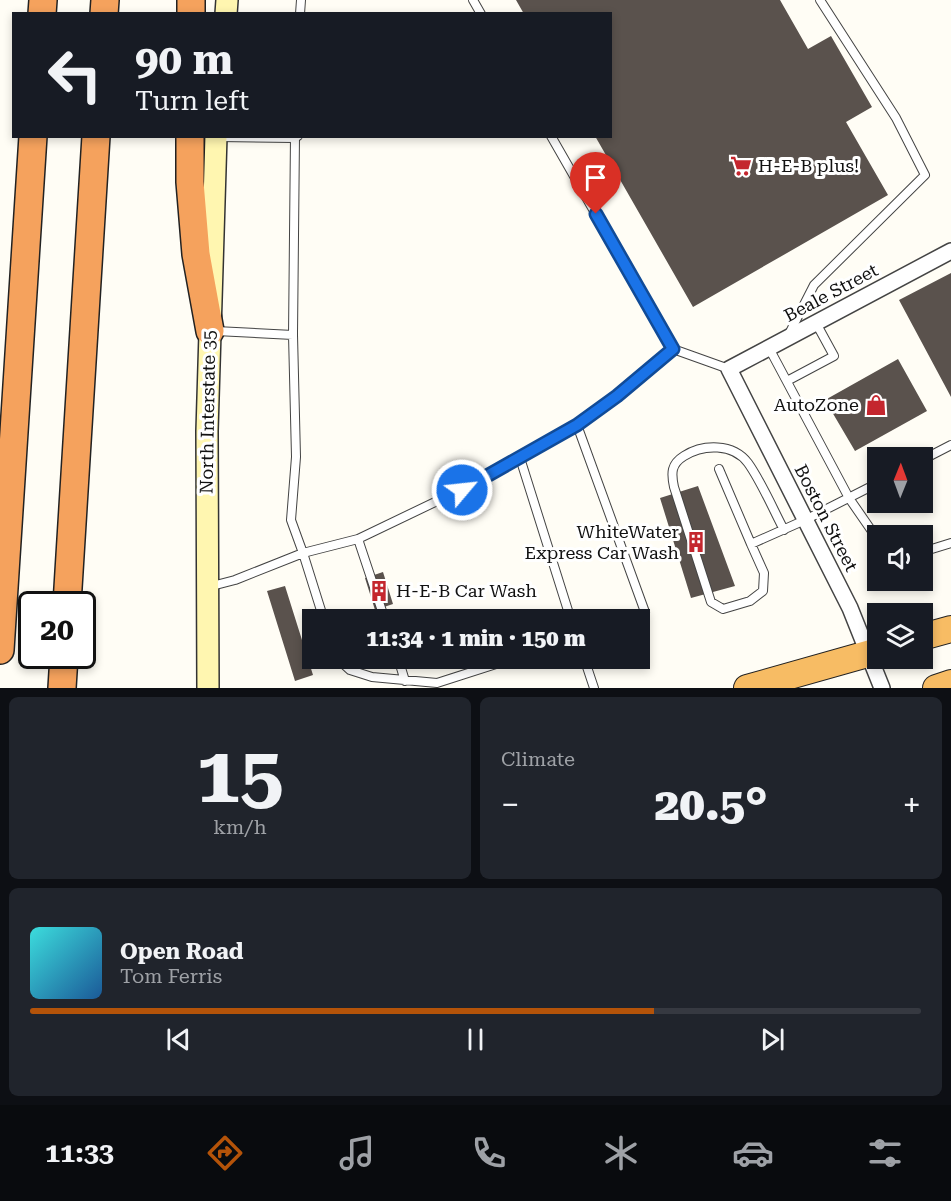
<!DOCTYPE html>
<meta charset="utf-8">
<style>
:root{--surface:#171b24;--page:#20242c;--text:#f1f3f6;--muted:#9ea1a6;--line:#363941;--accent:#b45309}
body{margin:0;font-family:"Roboto Serif",serif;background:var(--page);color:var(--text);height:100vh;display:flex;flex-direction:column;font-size:22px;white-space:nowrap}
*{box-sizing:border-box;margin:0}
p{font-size:20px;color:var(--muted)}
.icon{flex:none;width:33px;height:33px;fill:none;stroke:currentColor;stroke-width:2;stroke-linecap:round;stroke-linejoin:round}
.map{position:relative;height:688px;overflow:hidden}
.drawer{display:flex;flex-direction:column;gap:9px;padding:9px;background:#0d0f14;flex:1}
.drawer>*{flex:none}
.guide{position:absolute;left:12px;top:12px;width:600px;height:126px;border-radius:0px;box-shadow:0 3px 9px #0003;background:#171b24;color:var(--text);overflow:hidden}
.needle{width:39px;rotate:1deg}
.controls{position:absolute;left:867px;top:447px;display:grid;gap:12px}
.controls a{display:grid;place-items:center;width:66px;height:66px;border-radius:0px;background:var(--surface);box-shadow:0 3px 9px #0003;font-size:30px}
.speed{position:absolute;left:18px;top:591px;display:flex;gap:12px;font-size:30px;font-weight:700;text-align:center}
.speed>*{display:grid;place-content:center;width:78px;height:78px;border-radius:50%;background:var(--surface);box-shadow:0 3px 9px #0003;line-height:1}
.speed .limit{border:3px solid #111;border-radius:9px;background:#fff;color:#111}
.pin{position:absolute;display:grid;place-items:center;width:51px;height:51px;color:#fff;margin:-62px -26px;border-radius:50% 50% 50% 0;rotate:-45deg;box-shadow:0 0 6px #0007}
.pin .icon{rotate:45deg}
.me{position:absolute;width:66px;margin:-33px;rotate:62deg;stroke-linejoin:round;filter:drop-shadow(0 0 4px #0008)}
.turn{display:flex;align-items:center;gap:21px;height:126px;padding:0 24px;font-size:27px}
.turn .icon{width:78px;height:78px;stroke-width:2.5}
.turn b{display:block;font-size:42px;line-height:51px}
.big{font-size:45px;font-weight:800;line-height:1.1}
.drawer .card{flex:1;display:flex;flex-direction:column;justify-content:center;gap:9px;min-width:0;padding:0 21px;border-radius:9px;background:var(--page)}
.drawer .dial{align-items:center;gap:0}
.dial b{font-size:78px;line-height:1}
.song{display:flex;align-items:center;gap:18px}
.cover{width:72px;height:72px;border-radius:9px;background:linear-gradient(135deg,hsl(180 70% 55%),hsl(210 70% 35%))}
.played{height:6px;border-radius:3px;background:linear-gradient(90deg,var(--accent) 70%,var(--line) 70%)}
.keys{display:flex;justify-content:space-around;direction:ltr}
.heat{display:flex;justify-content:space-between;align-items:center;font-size:33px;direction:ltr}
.drawer .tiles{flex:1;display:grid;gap:9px;grid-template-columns:1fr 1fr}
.card:last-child{grid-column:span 2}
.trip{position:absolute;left:302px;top:609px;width:348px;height:60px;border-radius:0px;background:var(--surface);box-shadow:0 3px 9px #0003;font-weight:800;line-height:60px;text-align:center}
.tab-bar{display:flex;height:96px;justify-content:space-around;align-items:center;background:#090b0e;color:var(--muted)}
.tab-bar .icon{width:42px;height:42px}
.tab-bar .on{color:var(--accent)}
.tab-bar b{font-size:27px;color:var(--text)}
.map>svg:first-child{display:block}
</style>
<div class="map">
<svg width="951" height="688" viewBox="0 0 951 688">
<rect width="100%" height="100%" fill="#fffdf5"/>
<path fill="#5a524d" d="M 516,0 L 780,0 L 808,49 L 831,36 L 872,107 L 846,122 L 888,195 L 693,307 L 595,136 L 610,136 L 610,14 L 524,14 Z
M 951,273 L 951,397 L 899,300 Z
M 898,359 L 927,411 L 855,451 L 825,400 Z
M 698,486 L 735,586 L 691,598 L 660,498 Z
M 383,572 L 393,604 L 375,610 L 365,578 Z
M 285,586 L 313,675 L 295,681 L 267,591 Z"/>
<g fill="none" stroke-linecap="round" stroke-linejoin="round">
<defs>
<path id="service" d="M 473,0 L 481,14
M 300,14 L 301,0
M 551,136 L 673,349
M 218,137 L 294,138 L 298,136
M 789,334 L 814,285 L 925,175 L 896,118 L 820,0
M 293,335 L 295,136
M 769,348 L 849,498 L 878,540
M 787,381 L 834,356 L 816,323
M 577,425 L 645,612 L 629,620
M 520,458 L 571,620
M 922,460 L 951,445
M 719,469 L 751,544 L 805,520 L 878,483
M 358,539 L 385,620
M 751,544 L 764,573 L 763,591 L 750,601 L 723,609 L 711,602 L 674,487 C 671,473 671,464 684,456 C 703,444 733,443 748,463 C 761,481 773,509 784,530
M 922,552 L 951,543
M 208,587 L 235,580 L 303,553 L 291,520 L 296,457 L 293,335 L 216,331
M 324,620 L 303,553 L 358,539 L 483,479 L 577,425 L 606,406 L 673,349 L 729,369
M 337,658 L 350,670 L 372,677 L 437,683 L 515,658
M 398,658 L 405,681
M 584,658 L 594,688"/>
<path id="minor" d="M 882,688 L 850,608 L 729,369 L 951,251"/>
<path id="secondary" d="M 226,14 L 227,0
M 208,688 L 207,431 L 216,136"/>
<path id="trunk" d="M 922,637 L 951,629
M 747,688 L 878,651
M 936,688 L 951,683"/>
<path id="motorway" d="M 42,14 L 43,0
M 104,14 L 105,0
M 191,14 L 191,0
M 190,136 L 190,182 L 196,254 L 210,331
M 67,604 L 96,136
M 0,650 L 33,136
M 62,688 L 64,656"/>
</defs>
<use href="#service" stroke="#444" stroke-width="10"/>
<use href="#minor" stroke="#444" stroke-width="18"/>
<use href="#secondary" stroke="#333" stroke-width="24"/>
<use href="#trunk" stroke="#222" stroke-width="28"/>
<use href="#motorway" stroke="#222" stroke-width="30"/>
<use href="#service" stroke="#fff" stroke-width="8"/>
<use href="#minor" stroke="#fff" stroke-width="15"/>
<use href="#secondary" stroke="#fff6b0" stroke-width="21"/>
<use href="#trunk" stroke="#f7bc64" stroke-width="26"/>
<use href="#motorway" stroke="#f5a25d" stroke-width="27"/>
</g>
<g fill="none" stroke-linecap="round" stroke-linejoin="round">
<defs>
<path id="route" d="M 462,490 L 577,425 L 617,396 L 673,349 L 596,214"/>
</defs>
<use href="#route" stroke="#114b97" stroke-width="15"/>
<use href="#route" stroke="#1a73e8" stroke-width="10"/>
</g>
<defs>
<symbol id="supermarket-bare" viewBox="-9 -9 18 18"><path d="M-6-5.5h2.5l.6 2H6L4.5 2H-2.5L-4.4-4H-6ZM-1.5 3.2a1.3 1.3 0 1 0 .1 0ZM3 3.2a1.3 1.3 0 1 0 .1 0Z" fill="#c4262e" stroke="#fff" stroke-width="2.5" paint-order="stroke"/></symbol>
<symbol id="shop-bare" viewBox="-9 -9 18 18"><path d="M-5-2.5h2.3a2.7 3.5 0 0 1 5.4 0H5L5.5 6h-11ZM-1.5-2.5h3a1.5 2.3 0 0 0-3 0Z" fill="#c4262e" stroke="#fff" stroke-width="2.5" paint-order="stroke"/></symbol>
<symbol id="building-bare" viewBox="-9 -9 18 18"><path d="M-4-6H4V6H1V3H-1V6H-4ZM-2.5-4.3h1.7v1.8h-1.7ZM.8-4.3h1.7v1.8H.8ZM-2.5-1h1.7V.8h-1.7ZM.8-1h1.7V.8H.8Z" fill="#c4262e" stroke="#fff" stroke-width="2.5" paint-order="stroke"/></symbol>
</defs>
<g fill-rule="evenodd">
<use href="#supermarket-bare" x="726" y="151" width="30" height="30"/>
<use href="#shop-bare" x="861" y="390" width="30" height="30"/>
<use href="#building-bare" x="681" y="527" width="30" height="30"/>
<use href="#building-bare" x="364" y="576" width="30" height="30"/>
</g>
<g text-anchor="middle" stroke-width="6" stroke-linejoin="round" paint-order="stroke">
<g font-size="18" fill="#111" stroke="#fff" text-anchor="start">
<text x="758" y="172">H-E-B plus!</text>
<text x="859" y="411" text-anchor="end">AutoZone</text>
<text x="679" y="538" text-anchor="end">WhiteWater<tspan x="679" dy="21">Express Car Wash</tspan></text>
<text x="396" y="597">H-E-B Car Wash</text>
</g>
<g font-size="18" fill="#111" stroke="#fff">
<text transform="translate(831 293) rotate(-28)" y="6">Beale Street</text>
<text transform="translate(208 412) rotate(-89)" y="6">North Interstate 35</text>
<text transform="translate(826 518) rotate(63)" y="6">Boston Street</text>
</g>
</g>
</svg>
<div class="controls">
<a><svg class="needle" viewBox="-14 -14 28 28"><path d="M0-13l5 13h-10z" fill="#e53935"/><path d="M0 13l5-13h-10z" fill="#9ea1a6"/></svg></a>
<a><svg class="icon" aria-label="sound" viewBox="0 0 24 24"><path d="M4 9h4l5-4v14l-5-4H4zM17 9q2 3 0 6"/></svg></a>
<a><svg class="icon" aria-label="layers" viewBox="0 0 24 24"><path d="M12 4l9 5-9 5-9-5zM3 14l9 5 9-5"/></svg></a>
</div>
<div class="speed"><div class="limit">20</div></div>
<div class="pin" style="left:596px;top:214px;background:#d93025"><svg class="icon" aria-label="arrive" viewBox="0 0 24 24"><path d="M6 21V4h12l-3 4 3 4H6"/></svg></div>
<svg class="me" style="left:462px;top:490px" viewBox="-20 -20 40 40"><circle r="17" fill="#1a73e8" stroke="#fff" stroke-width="3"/><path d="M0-11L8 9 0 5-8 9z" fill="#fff"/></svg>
<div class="trip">11:34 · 1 min · 150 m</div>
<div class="guide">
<div class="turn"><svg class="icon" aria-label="left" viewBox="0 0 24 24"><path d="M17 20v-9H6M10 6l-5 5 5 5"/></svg><div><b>90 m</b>Turn left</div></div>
</div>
</div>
<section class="drawer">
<div class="tiles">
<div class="card dial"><b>15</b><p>km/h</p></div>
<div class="card"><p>Climate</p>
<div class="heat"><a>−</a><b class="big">20.5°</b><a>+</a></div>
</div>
<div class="card">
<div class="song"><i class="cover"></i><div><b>Open Road</b><p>Tom Ferris</p></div></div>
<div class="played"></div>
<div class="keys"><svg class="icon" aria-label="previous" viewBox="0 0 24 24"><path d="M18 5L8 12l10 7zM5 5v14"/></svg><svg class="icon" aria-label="pause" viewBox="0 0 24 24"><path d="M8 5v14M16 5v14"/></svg><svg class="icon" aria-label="next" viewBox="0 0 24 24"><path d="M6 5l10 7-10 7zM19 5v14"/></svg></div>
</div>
</div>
</section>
<nav class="tab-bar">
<b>11:33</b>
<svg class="icon on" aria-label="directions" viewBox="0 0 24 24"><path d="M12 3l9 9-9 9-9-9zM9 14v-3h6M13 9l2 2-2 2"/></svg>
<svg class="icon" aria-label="music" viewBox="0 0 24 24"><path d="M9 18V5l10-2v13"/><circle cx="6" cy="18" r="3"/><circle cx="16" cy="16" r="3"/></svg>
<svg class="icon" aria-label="phone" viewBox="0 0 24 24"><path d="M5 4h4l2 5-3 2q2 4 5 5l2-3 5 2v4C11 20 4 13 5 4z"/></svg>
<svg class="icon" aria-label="climate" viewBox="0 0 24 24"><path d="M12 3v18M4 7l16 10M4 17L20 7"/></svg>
<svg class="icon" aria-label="car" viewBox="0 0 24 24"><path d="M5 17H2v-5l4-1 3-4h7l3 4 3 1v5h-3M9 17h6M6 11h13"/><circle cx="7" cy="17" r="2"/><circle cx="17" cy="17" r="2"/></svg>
<svg class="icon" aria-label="filters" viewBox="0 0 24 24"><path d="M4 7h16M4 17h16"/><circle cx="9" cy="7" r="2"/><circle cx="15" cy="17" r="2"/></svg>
</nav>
